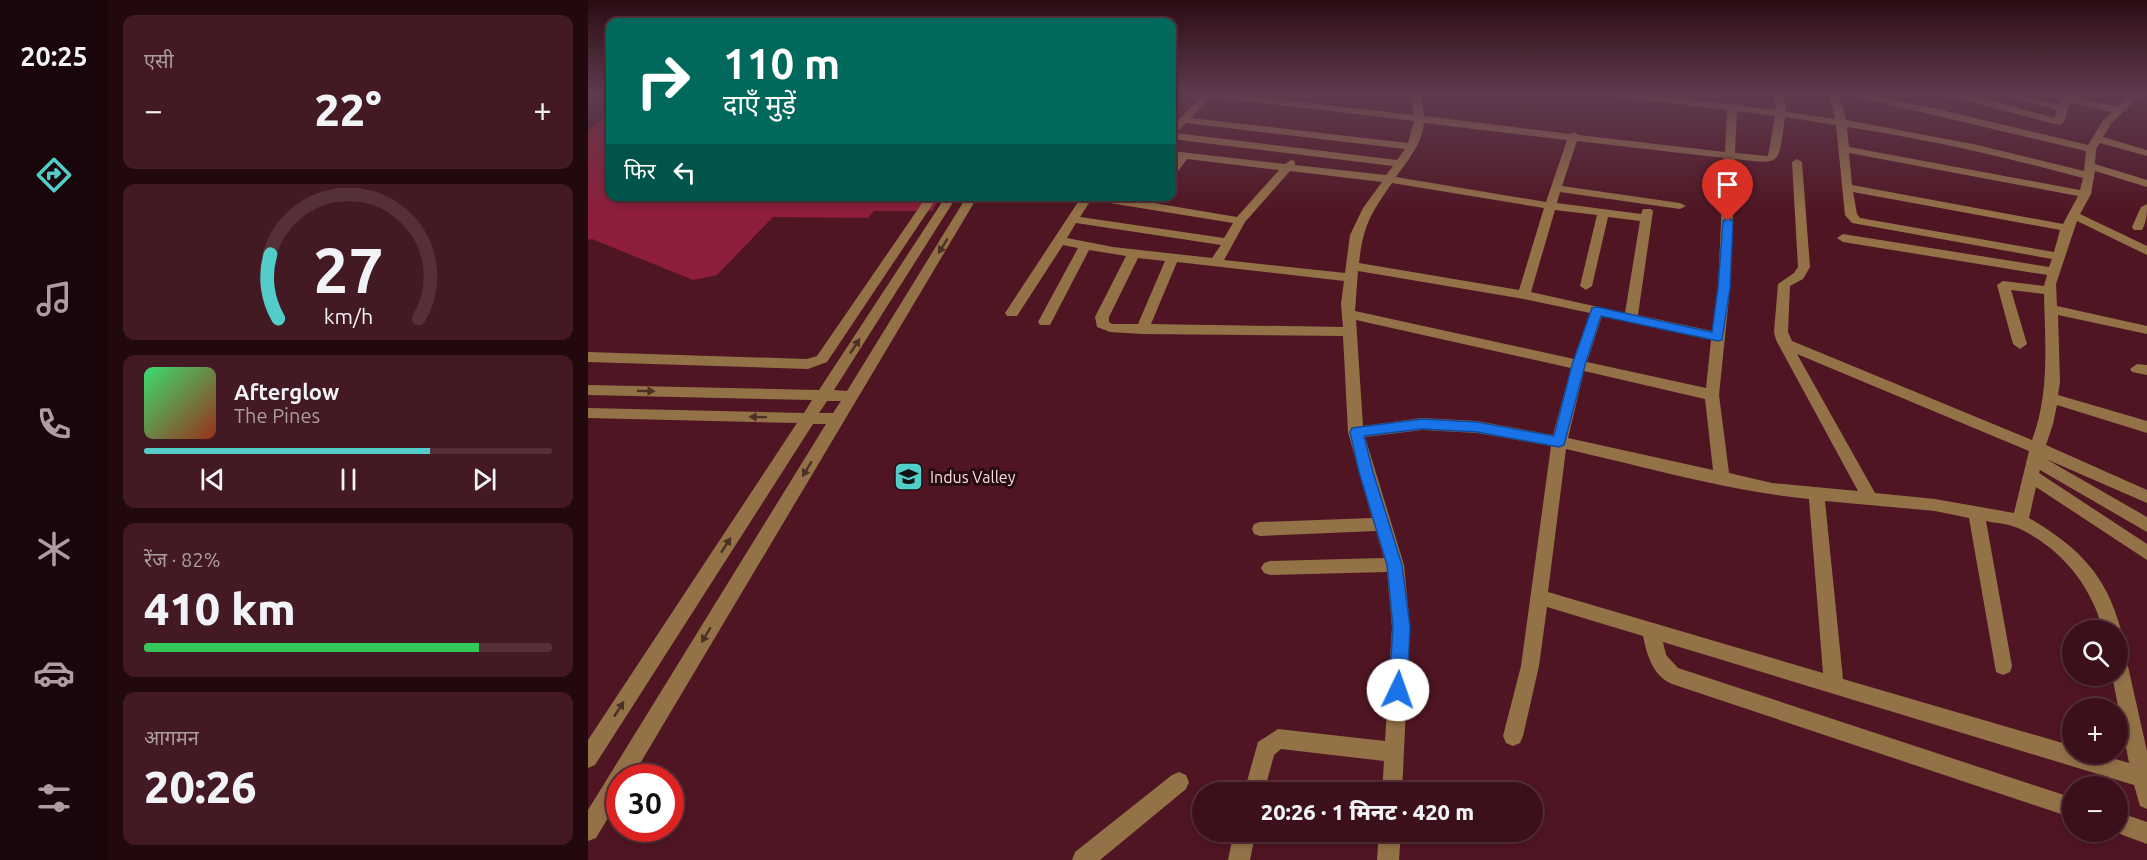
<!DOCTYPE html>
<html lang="hi">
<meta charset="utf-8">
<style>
:root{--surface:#3c101a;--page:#431923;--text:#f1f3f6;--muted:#ac9da2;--line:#553039;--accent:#53cdc9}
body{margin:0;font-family:Ubuntu,"Noto Sans Devanagari",sans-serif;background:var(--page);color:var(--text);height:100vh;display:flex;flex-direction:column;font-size:22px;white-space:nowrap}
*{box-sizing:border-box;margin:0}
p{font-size:20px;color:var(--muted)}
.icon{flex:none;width:33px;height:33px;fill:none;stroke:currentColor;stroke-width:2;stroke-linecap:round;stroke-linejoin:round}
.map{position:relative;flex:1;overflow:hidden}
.side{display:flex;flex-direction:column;gap:15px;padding:15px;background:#21090e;width:480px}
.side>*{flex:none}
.banner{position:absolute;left:18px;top:18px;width:570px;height:183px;border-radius:12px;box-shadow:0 3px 9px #0003,0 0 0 2px var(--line);background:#00695c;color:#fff;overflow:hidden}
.controls{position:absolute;left:1474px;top:620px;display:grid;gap:12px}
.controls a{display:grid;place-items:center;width:66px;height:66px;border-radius:50%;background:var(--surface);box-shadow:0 3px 9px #0003,0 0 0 2px var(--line);font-size:30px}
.speed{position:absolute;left:18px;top:764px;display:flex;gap:12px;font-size:30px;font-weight:700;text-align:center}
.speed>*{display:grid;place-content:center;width:78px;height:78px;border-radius:50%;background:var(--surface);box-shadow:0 3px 9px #0003,0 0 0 2px var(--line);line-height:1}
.speed .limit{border:9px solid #d22;background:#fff;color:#111}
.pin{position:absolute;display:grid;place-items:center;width:51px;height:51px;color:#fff;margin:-62px -26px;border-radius:50% 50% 50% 0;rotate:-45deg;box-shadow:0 0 6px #0007}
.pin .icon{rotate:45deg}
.me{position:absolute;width:66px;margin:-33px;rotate:3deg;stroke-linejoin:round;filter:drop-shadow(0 0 4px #0008)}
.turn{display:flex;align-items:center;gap:21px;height:126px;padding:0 18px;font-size:27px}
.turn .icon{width:78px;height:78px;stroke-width:2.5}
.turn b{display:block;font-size:42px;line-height:51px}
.then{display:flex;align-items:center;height:57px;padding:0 18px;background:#0003;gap:12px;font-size:22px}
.big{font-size:45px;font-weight:800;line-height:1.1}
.side .widget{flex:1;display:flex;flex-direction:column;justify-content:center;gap:9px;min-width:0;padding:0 21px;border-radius:12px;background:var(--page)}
.side .dial{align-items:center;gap:0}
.dial svg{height:156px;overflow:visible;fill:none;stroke:var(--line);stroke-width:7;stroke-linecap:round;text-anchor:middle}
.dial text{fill:var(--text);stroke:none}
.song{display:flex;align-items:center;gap:18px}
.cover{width:72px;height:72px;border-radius:9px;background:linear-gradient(135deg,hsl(140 70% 55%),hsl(10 70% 35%))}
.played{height:6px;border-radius:3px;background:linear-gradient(90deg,var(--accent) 70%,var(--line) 70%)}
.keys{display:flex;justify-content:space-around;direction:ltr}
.heat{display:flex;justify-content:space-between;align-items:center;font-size:33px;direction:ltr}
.charge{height:9px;border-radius:4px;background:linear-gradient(90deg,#34c759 82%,var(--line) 0)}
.trip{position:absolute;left:604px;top:782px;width:351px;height:60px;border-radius:30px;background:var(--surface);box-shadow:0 3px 9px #0003,0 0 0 2px var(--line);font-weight:800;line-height:60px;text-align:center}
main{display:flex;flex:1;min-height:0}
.tabs{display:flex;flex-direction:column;width:108px;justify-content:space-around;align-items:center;background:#18060a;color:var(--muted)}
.tabs .icon{width:42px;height:42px}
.tabs .selected{color:var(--accent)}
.tabs b{font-size:27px;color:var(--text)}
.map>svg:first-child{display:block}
</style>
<main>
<nav class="tabs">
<b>20:25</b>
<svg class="icon selected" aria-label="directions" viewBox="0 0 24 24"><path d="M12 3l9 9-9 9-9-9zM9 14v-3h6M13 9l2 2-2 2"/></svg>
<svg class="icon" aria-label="music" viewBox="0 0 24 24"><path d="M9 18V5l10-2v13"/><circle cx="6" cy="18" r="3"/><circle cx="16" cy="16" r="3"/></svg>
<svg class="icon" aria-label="phone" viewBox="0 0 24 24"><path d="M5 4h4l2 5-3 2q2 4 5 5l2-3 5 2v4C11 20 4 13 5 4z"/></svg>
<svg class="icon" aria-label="climate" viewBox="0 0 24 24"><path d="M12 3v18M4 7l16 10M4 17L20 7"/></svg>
<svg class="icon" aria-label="car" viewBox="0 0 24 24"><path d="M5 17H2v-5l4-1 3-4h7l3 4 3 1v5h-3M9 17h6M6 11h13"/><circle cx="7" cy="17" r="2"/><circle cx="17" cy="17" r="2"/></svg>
<svg class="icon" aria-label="filters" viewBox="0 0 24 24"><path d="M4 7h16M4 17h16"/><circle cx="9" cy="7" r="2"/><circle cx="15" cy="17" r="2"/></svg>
</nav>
<section class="side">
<div class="widget"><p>एसी</p>
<div class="heat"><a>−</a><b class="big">22°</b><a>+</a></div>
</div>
<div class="widget dial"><svg viewBox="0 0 100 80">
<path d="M14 69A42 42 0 1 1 86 69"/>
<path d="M14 69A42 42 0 0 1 10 36" stroke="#53cdc9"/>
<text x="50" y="56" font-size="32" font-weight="700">27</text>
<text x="50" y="72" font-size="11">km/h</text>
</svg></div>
<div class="widget">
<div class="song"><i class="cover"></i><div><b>Afterglow</b><p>The Pines</p></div></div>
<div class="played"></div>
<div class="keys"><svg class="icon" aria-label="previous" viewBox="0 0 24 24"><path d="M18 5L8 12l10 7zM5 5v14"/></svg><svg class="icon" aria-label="pause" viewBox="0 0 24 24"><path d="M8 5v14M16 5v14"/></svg><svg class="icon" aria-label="next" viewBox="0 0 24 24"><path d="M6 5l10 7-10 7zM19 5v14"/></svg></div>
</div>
<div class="widget"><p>रेंज · 82%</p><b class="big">410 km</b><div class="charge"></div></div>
<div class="widget"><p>आगमन</p><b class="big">20:26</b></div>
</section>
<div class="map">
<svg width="1559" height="860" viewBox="0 0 1559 860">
<rect width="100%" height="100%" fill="#501522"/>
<path fill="#8e1e3a" d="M 22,112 L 22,196 L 353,197 L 344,211 L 286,211 L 280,218 L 185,217 L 129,275 L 105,280 L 4,239 L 0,240 L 0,131 Z"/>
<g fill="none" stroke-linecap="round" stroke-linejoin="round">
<path fill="#947248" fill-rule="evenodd" d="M 615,94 L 643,94 L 826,115 L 823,94 L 833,94 L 836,116 L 982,134 L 986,132 L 991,135 L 1137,152 L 1139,110 L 1031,97 L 1026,94 L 1054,94 L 1188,110 L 1186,94 L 1196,94 L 1198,112 L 1247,119 L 1241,94 L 1251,94 L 1258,120 L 1385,144 L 1496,171 L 1498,151 L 1257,94 L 1275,94 L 1354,110 L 1500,145 L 1515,120 L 1524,112 L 1482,102 L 1476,122 L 1471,125 L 1352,94 L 1379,94 L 1467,118 L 1469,110 L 1411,94 L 1427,94 L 1471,105 L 1473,99 L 1457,94 L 1484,94 L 1483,96 L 1529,107 L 1543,94 L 1553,94 L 1523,124 L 1515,137 L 1559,150 L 1559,156 L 1512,143 L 1508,149 L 1507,164 L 1559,180 L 1559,187 L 1507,171 L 1503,194 L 1492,214 L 1559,246 L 1559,255 L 1489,221 L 1468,284 L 1469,306 L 1559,326 L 1559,334 L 1470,315 L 1472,382 L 1470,395 L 1559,421 L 1559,433 L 1469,405 L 1465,424 L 1458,445 L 1559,490 L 1559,503 L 1458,459 L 1559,517 L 1559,532 L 1452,470 L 1451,473 L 1559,544 L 1559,560 L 1448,487 L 1441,518 C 1490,547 1518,574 1533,630 L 1530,636 L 1530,630 L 1515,630 C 1503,585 1473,548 1430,528 C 1421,524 1408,523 1398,521 L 1424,666 L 1422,672 L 1415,675 L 1408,672 L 1381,518 L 1347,511 L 1237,501 L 1255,679 L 1485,746 L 1485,753 L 1507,753 L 1541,763 L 1524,675 L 1530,675 L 1530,650 L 1537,653 L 1559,751 L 1559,809 L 1552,806 L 1546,785 L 1075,642 L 1078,655 L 1090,668 L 1485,798 L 1485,818 L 1084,684 C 1065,676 1059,655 1055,636 L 959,607 L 951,666 L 935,736 L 932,743 L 925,746 L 918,743 L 915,736 L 933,666 L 963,446 L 889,433 L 834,430 L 777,437 L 816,565 L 822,627 L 814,792 L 794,792 L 796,761 L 693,749 L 686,755 L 676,792 L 656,792 L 670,742 L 690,729 L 797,741 L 804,627 L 799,572 L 682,575 L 676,573 L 673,568 L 676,563 L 682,561 L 796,558 L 788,531 L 672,536 L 666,534 L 664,529 L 666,524 L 672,522 L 784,518 L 760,432 L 755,336 L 554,334 L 522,332 L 509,327 L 507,317 L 538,256 L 501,250 L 462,325 L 452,325 L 450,322 L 490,248 L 475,245 L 429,316 L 419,316 L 417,313 L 494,196 L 524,196 L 649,217 L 691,170 L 599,159 L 588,174 L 584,175 L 584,165 L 589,158 L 584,157 L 584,151 L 697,164 L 703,160 L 707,161 L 707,165 L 798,175 L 805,166 L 584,139 L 584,127 ZM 622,97 L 826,121 L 820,143 L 603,118 ZM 1149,111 L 1187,116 L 1180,156 L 1147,153 ZM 1197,117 L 1248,125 L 1257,215 L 1264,223 L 1464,259 L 1461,267 L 1255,234 L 1249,238 L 1255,242 L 1459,275 L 1456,286 L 1415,281 L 1409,285 L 1425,344 L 1432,349 L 1439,344 L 1423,290 L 1456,294 C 1457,342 1462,393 1444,440 L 1204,341 L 1200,332 L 1202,286 L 1215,279 L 1222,267 L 1214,162 L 1209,159 L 1204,162 L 1210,267 L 1206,273 L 1190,284 L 1186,332 L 1188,340 L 1270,491 L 1184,483 L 1141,473 L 1131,395 L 1142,288 L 1147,159 C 1196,165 1190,164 1197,117 ZM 598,123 L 817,149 L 809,160 L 588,133 ZM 836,123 L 979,140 L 958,202 L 808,177 C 820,160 834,144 836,123 ZM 1259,127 C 1338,139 1417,157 1495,178 L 1492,190 L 1261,147 ZM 989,141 L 1136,158 L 1130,288 L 1124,331 L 1050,315 L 1065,211 L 1063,209 L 1055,209 L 1053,214 L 969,203 L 972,192 L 1092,209 L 1098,206 L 1092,203 L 974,186 ZM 1261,153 L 1490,196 L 1475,224 L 1264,185 ZM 702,171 L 794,182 L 775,208 L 762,235 L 757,273 L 636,260 L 657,222 ZM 804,183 L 956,208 L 931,290 L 771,263 C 775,226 783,213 804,183 ZM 1265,192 L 1472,230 L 1466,252 L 1272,218 L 1269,214 ZM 503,200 L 645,223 L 636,238 L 492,217 ZM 967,210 L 1009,215 L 992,286 L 998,290 L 1004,286 L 1020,217 L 1052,221 L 1037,313 L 943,292 ZM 488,223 L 633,245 L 624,258 L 525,247 L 479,238 ZM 550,258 L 577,261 L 550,324 L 524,324 L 521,322 L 521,317 ZM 589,262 L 756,281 L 753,304 L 755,327 L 563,324 ZM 770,271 L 936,299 L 1002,313 L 986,359 L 767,311 ZM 1014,316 L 1123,340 L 1118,388 L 999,362 ZM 768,320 L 983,368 L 965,435 L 889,421 L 834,418 L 775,426 ZM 1209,354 L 1441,451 L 1426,513 L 1347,499 L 1287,493 ZM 996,371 L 1117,399 L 1125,470 L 980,438 ZM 978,449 C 1058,467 1139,491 1221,499 L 1235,673 L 960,592 Z
M 339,196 L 350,196 L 239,362 L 220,369 L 0,362 L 0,352 L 219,359 L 229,356 Z
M 358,196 L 369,196 L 246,390 L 259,391 L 379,196 L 390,196 L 44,777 L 32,777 L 32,798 L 8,838 L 0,841 L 0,810 L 238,424 L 225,424 L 7,765 L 0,768 L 0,740 L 209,423 L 0,418 L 0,408 L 216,413 L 224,400 L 0,395 L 0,385 L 231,390 ZM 239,401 L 253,401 L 245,413 L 231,413 Z
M 1559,204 C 1559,213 1559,221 1554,230 L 1546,230 L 1544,227 L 1553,207 Z
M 1549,364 L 1559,365 L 1559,375 L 1544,372 L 1542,369 Z
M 591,772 L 598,775 L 601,782 L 598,789 L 512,860 L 484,860 L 487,852 L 584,775 Z
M 1530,812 L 1559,822 L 1559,844 L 1524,831 L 1530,831 Z
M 646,831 L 668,831 L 662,860 L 640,860 Z
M 791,831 L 813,831 L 811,860 L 789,860 Z"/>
</g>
<defs><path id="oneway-solid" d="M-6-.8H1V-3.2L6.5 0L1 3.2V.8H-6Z" transform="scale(1.5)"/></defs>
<g fill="#4c3024">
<use href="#oneway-solid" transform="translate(355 246) rotate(121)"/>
<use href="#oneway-solid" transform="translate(267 346) rotate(-57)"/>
<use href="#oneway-solid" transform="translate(58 391) rotate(1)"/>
<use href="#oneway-solid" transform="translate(170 417) rotate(-179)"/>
<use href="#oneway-solid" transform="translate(219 469) rotate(121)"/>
<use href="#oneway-solid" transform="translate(138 545) rotate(-57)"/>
<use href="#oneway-solid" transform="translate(118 635) rotate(121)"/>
<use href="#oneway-solid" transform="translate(31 709) rotate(-57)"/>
</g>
<linearGradient id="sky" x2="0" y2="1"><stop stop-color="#2c0c13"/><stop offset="0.44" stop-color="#5e3b4f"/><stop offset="1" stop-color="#5e3b4f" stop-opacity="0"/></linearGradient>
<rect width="1559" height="214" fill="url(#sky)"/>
<path fill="#1a73e8" stroke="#114b97" stroke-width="1.5" d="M 1140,218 L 1145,221 L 1142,288 L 1134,340 L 1130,341 L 1013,316 L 997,365 L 976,445 L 971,447 L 889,432 L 834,429 L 776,436 L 785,472 L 814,565 L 822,627 L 819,690 L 816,695 L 810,698 L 804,695 L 801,690 L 805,627 L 799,565 L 771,472 L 762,432 L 764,428 L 834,419 L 889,422 L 966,436 L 984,365 L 1004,308 L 1009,307 L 1124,332 L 1130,288 L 1135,221 Z"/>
<defs>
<symbol id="school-square" viewBox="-11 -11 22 22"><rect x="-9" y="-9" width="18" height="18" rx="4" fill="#53cdc9" stroke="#260c10"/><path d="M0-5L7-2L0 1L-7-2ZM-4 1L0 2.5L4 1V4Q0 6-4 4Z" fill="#111"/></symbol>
</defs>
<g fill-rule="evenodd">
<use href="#school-square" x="304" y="460" width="33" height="33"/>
</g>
<g text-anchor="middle" stroke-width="6" stroke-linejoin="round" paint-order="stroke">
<g font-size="16" fill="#fbdbde" stroke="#260c10" text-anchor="start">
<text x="342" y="483">Indus Valley</text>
</g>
</g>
</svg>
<div class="controls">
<a><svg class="icon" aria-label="search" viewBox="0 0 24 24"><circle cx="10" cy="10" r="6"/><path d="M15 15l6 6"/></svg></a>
<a>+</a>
<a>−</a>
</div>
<div class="speed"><div class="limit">30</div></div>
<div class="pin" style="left:1140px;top:221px;background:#d93025"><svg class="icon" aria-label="arrive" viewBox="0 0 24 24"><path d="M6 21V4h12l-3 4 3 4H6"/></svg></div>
<svg class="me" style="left:810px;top:690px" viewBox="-20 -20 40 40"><circle r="19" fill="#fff"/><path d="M0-13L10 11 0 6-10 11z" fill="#1a73e8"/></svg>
<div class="trip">20:26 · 1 मिनट · 420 m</div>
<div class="banner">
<div class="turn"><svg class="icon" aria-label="right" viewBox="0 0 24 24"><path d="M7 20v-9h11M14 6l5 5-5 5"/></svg><div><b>110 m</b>दाएँ मुड़ें</div></div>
<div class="then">फिर<svg class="icon" aria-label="left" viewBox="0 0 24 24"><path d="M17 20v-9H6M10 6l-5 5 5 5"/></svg></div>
</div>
</div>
</main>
